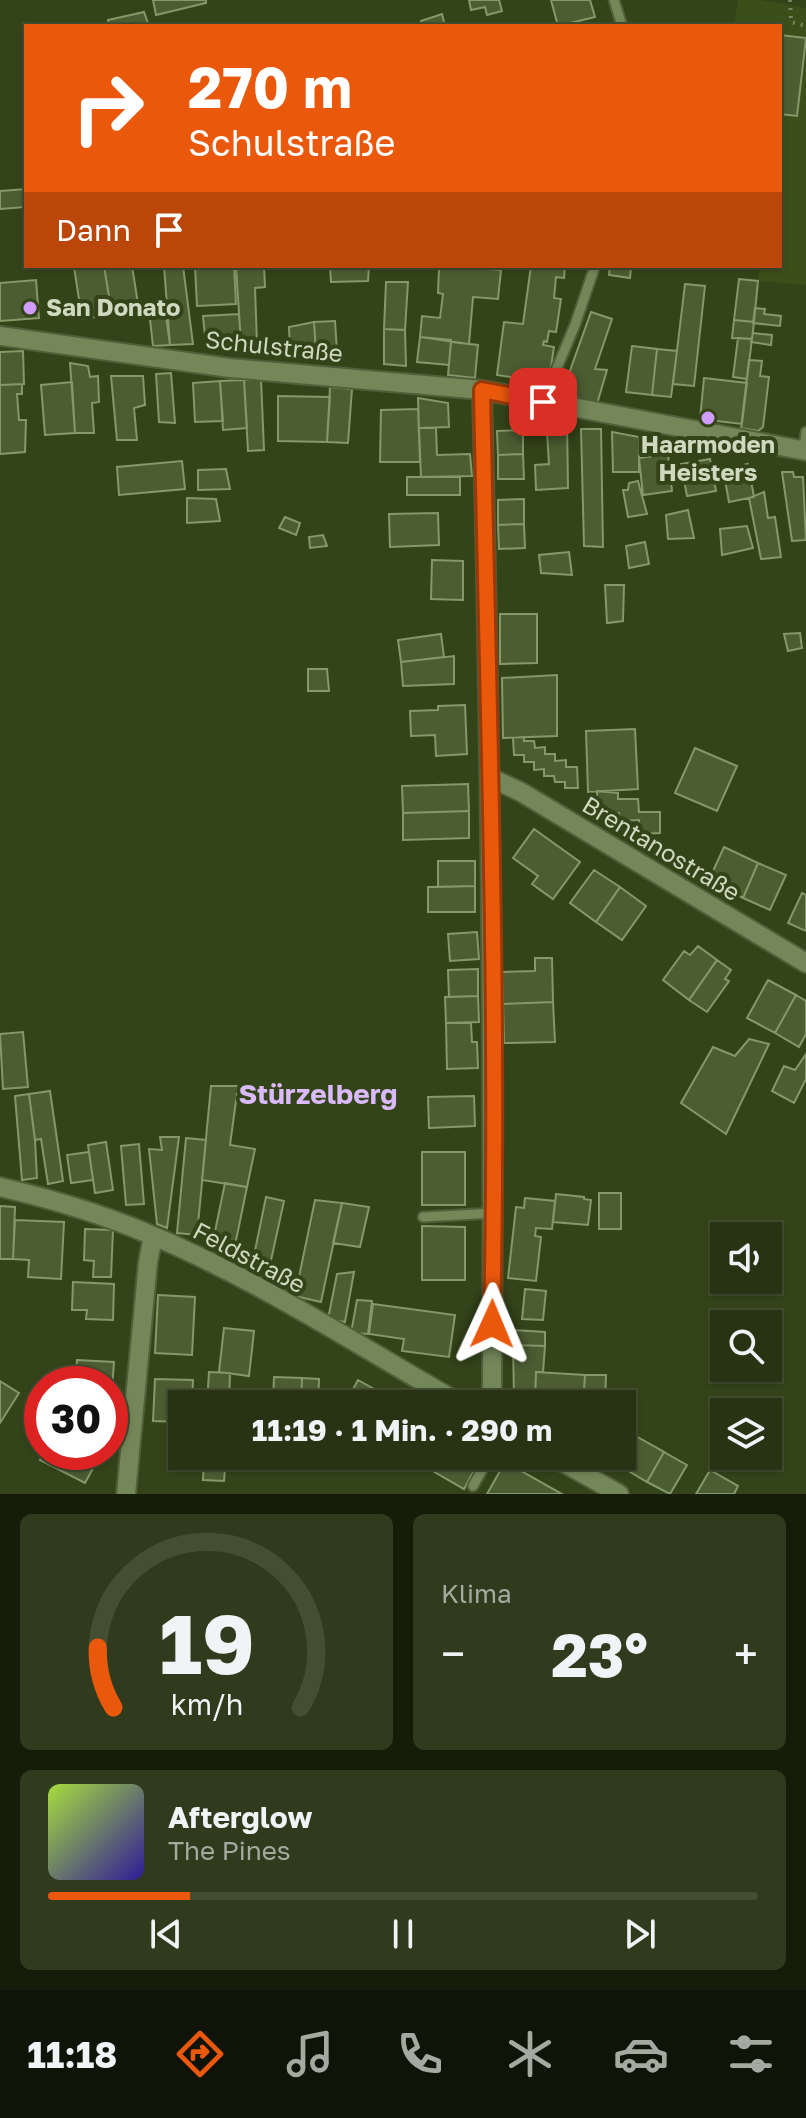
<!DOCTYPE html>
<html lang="de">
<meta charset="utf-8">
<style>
:root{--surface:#273313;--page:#2f3b1c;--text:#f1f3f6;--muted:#a4aaa0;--line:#434e33;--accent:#ea580c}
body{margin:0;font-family:"Golos Text",sans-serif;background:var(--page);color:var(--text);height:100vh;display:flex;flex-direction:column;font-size:30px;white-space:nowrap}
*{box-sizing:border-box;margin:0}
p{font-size:26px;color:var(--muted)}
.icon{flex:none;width:44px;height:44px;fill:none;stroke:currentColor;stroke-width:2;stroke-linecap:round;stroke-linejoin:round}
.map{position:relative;height:1494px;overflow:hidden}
.panel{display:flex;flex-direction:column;gap:20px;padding:20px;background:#151c0a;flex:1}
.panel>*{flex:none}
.top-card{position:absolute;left:24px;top:24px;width:758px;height:244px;border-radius:0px;box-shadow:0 2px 6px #0004,0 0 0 2px var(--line);background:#ea580c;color:#fff;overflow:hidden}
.fabs{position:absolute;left:710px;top:1222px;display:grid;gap:16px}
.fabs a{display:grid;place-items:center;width:72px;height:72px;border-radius:0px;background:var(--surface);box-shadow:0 2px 6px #0004,0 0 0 2px var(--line);font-size:40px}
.speed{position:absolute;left:24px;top:1366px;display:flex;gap:16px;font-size:40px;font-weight:700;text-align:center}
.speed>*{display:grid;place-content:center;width:104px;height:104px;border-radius:50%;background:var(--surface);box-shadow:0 2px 6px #0004,0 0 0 2px var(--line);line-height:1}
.speed .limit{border:12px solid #d22;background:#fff;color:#111}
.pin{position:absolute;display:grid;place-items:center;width:68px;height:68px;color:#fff;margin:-34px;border-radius:16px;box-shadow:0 4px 12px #0006}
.me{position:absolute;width:88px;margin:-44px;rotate:1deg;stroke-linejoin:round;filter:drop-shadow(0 0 6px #0008)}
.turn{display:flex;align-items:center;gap:28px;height:168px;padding:0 32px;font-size:36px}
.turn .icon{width:104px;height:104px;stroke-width:2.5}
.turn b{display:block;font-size:56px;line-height:68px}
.then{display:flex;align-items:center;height:76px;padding:0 32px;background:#0003;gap:16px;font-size:30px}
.big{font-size:60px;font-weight:700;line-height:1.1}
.panel .card{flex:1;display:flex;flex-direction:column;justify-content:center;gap:12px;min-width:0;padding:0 28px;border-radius:12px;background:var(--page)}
.panel .dial{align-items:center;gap:0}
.dial svg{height:208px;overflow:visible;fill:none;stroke:var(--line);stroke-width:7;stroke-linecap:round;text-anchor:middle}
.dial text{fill:var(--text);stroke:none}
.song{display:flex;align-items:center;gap:24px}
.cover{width:96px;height:96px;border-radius:12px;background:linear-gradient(135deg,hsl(80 70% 55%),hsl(250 70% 35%))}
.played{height:8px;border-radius:4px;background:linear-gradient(90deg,var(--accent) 20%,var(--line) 20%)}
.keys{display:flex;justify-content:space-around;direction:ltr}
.heat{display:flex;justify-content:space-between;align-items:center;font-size:44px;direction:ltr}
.panel .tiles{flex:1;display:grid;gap:20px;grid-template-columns:1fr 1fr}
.card:last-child{grid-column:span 2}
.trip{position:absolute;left:168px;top:1390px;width:468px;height:80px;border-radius:0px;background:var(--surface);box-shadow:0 2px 6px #0004,0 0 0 2px var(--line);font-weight:700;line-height:80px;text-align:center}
.tabs{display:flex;height:128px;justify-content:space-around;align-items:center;background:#101408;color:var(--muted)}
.tabs .icon{width:56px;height:56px}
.tabs .current{color:var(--accent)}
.tabs b{font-size:36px;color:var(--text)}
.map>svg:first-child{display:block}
</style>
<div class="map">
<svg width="806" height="1494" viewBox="0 0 806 1494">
<rect width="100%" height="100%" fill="#344419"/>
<path fill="#3b4f1b" d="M 738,0 L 761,0 L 806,8 L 806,285 L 758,281 L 760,266 L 780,266 L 780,26 L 734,26 Z"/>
<path fill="#4c5d32" stroke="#849869" stroke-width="2" d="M 153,0 L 206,0 L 206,3 L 156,15 Z
M 469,0 L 499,0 L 502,11 L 487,15 L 485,7 L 471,10 Z
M 551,0 L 590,0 L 595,17 L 558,26 Z
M 144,12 L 149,26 L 109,26 L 108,20 Z
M 442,14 L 445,26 L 422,26 L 421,21 Z
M 780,35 L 806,38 L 797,116 L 780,114 Z
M 26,189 L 26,216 L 25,207 L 0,209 L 0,191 Z
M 104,266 L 112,315 L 82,319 L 74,267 Z
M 104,266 L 132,266 L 139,310 L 112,315 Z
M 164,266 L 183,266 L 193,344 L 170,345 Z
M 195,266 L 234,266 L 236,304 L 197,306 Z
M 236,266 L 264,266 L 265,287 L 255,288 L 257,343 L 241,344 Z
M 330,266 L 369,266 L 368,281 L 331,282 Z
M 458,266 L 501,270 L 498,299 L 473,297 L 469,344 L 420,337 L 422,316 L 440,318 L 443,294 L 438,293 L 439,268 L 457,268 Z
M 531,266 L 565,266 L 564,278 L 556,277 L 554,298 L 561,299 L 556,332 L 549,331 L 547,342 L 544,341 L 543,345 L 554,347 L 551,367 L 547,375 L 539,378 L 524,376 L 524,379 L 497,375 L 504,322 L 523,324 Z
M 610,266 L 631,266 L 630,278 L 609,275 Z
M 739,279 L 758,281 L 754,322 L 734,320 Z
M 36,280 L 39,318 L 0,321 L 0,283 Z
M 386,282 L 408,282 L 405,330 L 384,329 Z
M 685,284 L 705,286 L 694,386 L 673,384 Z
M 165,308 L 170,345 L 153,346 L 149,310 Z
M 755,308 L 765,309 L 764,314 L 781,316 L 780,326 L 753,323 Z
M 591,312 L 612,319 L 595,369 L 607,370 L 597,404 L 562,393 Z
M 239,314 L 241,344 L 206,346 L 203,316 Z
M 734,320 L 754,322 L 752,339 L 732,338 Z
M 335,321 L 337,351 L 316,352 L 314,322 Z
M 314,322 L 316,352 L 290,354 L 289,327 Z
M 384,329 L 405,330 L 406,366 L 384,364 Z
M 753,333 L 772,335 L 771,345 L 751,342 Z
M 420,337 L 451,340 L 449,365 L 417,362 Z
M 738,338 L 752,339 L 747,379 L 733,377 Z
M 451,342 L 478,345 L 475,378 L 448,375 Z
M 632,346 L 657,349 L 652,395 L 626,392 Z
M 657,349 L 677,351 L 671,397 L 652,395 Z
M 23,351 L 24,384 L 0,385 L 0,352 Z
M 749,360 L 762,361 L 760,376 L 769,377 L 763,427 L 758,431 L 741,428 Z
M 70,363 L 88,366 L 90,377 L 98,376 L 99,402 L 92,403 L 94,433 L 75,433 Z
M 171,373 L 175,423 L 159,422 L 156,374 Z
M 111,376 L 143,376 L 145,405 L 134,408 L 137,440 L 117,440 Z
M 704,378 L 747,383 L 742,424 L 700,419 Z
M 261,379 L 264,450 L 248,451 L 244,380 Z
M 244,380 L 247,428 L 223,430 L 220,381 Z
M 220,381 L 223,421 L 195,422 L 193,383 Z
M 72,382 L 75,433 L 45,435 L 41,385 Z
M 22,384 L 22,394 L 17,394 L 19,420 L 26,420 L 25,452 L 0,454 L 0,385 Z
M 330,387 L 352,389 L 348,443 L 327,442 Z
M 278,396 L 330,397 L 327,442 L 278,441 Z
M 418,398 L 448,403 L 449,427 L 419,428 Z
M 418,409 L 420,462 L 380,462 L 381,410 Z
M 546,416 L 567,419 L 568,488 L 536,490 L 535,465 L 549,464 Z
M 419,428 L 436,428 L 437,455 L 470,454 L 472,476 L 421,477 Z
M 581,429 L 601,429 L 603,547 L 584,546 Z
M 523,430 L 523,454 L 498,455 L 497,431 Z
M 612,432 L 639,437 L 639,472 L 613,472 Z
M 523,454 L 524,479 L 498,479 L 498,455 Z
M 668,454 L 672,491 L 643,495 L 639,458 Z
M 710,459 L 716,491 L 687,496 L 681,464 Z
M 182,461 L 185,489 L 119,495 L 117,467 Z
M 748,464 L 754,497 L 729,502 L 723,469 Z
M 226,469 L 230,489 L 198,490 L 198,470 Z
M 782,472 L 793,472 L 794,477 L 803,477 L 806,540 L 792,541 Z
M 407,477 L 460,477 L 460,495 L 407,495 Z
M 638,481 L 647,514 L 628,517 L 623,490 L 628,490 L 629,483 Z
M 764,492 L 768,518 L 775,517 L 781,557 L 761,559 L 749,498 Z
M 187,498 L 216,499 L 220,521 L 187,523 Z
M 524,499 L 524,524 L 498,525 L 498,500 Z
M 688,510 L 694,538 L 668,539 L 666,515 Z
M 438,513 L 439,545 L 390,547 L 389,514 Z
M 285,517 L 300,523 L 296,535 L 279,528 Z
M 524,524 L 525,548 L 499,549 L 498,525 Z
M 747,526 L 753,548 L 722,555 L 720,529 Z
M 323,535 L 327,546 L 310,548 L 309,537 Z
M 645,542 L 649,564 L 629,568 L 626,546 Z
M 569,552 L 572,575 L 541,573 L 539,555 Z
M 432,560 L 463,561 L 463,600 L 431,599 Z
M 605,585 L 624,585 L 623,621 L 607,623 Z
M 500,614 L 537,614 L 537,663 L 500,664 Z
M 800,633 L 802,648 L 788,651 L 784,634 Z
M 441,634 L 444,657 L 401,662 L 398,640 Z
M 454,656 L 454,684 L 403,686 L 401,662 Z
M 308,669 L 327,669 L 329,691 L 308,691 Z
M 557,675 L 557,736 L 503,738 L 502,678 Z
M 465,705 L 467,754 L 436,756 L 435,735 L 411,736 L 410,711 L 438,710 L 438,706 Z
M 635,729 L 638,789 L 588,792 L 586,731 Z
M 524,737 L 524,741 L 534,741 L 535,748 L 545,747 L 545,754 L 555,754 L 555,761 L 566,760 L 566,767 L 577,767 L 578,788 L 565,788 L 565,782 L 555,782 L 554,776 L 544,776 L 544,769 L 534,770 L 534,762 L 524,762 L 524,755 L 514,755 L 513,738 Z
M 695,748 L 737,766 L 717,811 L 675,793 Z
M 468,784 L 469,811 L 403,813 L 402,786 Z
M 597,791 L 618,793 L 618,799 L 638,799 L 639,812 L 660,812 L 660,833 L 639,834 L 639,820 L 619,821 L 619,813 L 609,813 L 609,808 L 597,808 Z
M 469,811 L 469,838 L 403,840 L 403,813 Z
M 534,829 L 580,862 L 553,899 L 532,884 L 538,876 L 513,858 Z
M 724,847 L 758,863 L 743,898 L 708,882 Z
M 438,861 L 475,861 L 475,886 L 438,887 Z
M 758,863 L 786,875 L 770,910 L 743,898 Z
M 594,870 L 620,887 L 596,922 L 570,903 Z
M 475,886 L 475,912 L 428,912 L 428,887 Z
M 620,887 L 646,906 L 622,940 L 596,922 Z
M 802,893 L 806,895 L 806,931 L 788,923 Z
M 477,932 L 479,959 L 450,961 L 448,934 Z
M 698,946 L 717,960 L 689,1000 L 663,980 L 684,951 L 690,955 Z
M 535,958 L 552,958 L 553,1002 L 503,1004 L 502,972 L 535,971 Z
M 717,960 L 731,970 L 725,979 L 729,981 L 707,1012 L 689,1000 Z
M 478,969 L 478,996 L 449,997 L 448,970 Z
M 768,980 L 796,995 L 775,1033 L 747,1018 Z
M 796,995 L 806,1001 L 806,1034 L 799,1047 L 775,1033 Z
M 478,996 L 479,1022 L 446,1023 L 445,997 Z
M 553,1002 L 555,1042 L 504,1043 L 503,1004 Z
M 446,1023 L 471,1023 L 472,1042 L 477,1042 L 478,1068 L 447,1069 Z
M 23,1032 L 28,1087 L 3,1089 L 0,1034 Z
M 749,1039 L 769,1044 L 726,1134 L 681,1103 L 713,1047 L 735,1056 Z
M 806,1054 L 806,1079 L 794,1103 L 772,1091 L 784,1066 L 795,1070 Z
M 211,1086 L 238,1086 L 230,1145 L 255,1149 L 247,1187 L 202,1180 Z
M 50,1091 L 63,1181 L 48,1184 L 41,1139 L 35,1140 L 29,1094 Z
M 29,1094 L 35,1140 L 37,1178 L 22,1180 L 15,1096 Z
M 474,1096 L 475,1126 L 429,1128 L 428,1097 Z
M 160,1137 L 179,1137 L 167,1228 L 157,1224 L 149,1149 L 162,1150 Z
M 186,1138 L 206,1140 L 197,1235 L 177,1233 Z
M 106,1142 L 113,1190 L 95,1193 L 88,1145 Z
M 139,1144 L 144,1204 L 126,1205 L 121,1146 Z
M 89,1152 L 93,1180 L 71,1183 L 67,1155 Z
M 422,1152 L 465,1152 L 465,1205 L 422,1205 Z
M 225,1183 L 247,1187 L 234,1250 L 212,1246 Z
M 599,1193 L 621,1193 L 621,1229 L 599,1229 Z
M 556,1194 L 584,1197 L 584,1199 L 591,1200 L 588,1225 L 553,1222 Z
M 266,1197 L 284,1201 L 268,1274 L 251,1270 Z
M 525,1198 L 555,1201 L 552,1229 L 536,1228 L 535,1236 L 541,1237 L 536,1281 L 508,1278 L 516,1207 L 524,1208 Z
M 315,1200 L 342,1203 L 321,1302 L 295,1296 Z
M 342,1203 L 369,1207 L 360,1247 L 333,1243 Z
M 0,1206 L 15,1207 L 13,1259 L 0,1259 Z
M 15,1220 L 64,1222 L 61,1279 L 28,1277 L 29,1260 L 13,1259 Z
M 422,1226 L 465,1227 L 465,1280 L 422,1280 Z
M 85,1229 L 113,1230 L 111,1277 L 93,1277 L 94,1261 L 84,1260 Z
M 354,1272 L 345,1322 L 328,1319 L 337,1274 Z
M 73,1282 L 114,1284 L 113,1320 L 86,1319 L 87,1310 L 72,1310 Z
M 525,1289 L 546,1291 L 543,1320 L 522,1319 Z
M 158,1295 L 195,1297 L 192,1355 L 155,1353 Z
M 357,1300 L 372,1301 L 368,1334 L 351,1333 Z
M 373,1304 L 455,1315 L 449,1357 L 402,1351 L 404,1339 L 369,1334 Z
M 224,1328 L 254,1331 L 249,1376 L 219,1372 Z
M 514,1330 L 545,1332 L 545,1346 L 513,1345 Z
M 513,1345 L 545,1346 L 543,1372 L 536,1372 L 535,1397 L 514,1396 Z
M 77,1360 L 114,1362 L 111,1403 L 110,1384 L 75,1384 Z
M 209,1372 L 230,1373 L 229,1404 L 207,1404 Z
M 536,1372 L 585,1375 L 583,1404 L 535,1404 Z
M 585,1375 L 606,1375 L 605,1404 L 583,1404 Z
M 274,1377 L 302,1378 L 301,1404 L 273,1404 Z
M 302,1378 L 319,1379 L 318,1404 L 301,1404 Z
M 155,1379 L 193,1380 L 192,1404 L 182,1404 L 182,1422 L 153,1421 Z
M 358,1380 L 401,1404 L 345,1404 Z
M 0,1381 L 19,1393 L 0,1423 Z
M 634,1435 L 664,1452 L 647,1482 L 625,1469 L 633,1454 L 625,1450 Z
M 44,1452 L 102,1452 L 85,1483 L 40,1460 Z
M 664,1452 L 687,1465 L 670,1494 L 647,1482 Z
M 204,1456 L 226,1456 L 224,1481 L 203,1480 Z
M 407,1456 L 482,1456 L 464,1489 Z
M 505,1462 L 562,1494 L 487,1494 Z
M 710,1470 L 738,1486 L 734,1494 L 696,1494 Z"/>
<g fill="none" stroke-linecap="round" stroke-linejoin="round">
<defs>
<path id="lane" d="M 614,0 L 622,26
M 543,401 L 575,325 L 595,266
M 804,451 L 806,432
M 423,1217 L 494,1213
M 473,1486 L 490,1456"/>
<path id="street" d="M 0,336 L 230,368 L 482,390 L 806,451
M 482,390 C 490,723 494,1054 492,1387 L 488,1404
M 491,778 L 521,792 L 806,963
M 0,1187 C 52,1199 102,1214 151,1235 C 259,1280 359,1346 461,1404
M 552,1456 L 619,1494
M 126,1494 L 148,1262 L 153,1236"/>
</defs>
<use href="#lane" stroke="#515e3a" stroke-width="13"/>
<use href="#street" stroke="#515e3a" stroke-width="22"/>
<path stroke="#768461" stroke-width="4" stroke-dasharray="2 6" stroke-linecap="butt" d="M 790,0 L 791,22 L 806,26"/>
<use href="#lane" stroke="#738759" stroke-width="9"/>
<use href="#street" stroke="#738759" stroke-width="18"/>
</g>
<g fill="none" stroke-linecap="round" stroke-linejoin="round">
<defs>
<path id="route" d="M 492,1324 C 499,1013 488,701 482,390 L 543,402"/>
</defs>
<use href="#route" stroke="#983908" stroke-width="20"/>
<use href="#route" stroke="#ea580c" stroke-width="14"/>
</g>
<g fill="#d09dff" stroke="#344419" stroke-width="3">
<circle cx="30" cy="308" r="8"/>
<circle cx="708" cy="418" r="8"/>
</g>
<g text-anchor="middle" stroke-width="8" stroke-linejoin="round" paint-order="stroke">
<g font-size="24" font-weight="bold" fill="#ced9c0" stroke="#344419" text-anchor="start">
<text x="46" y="316">San Donato</text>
<text x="708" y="453" text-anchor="middle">Haarmoden<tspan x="708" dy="28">Heisters</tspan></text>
</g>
<g font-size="24" fill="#ced9c0" stroke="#344419">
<text transform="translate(274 347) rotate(6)" y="8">Schulstraße</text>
<text transform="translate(661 849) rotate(31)" y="8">Brentanostraße</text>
<text transform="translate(249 1258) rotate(28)" y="8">Feldstraße</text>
</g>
<g font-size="28" font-weight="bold" fill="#dbb9fd" stroke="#344419">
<text x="318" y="1104">Stürzelberg</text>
</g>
</g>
</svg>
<div class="fabs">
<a><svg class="icon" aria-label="sound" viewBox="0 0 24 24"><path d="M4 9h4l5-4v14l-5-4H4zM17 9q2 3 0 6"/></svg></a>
<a><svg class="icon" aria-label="search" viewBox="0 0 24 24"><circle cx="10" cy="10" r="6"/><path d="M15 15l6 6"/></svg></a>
<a><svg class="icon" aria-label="layers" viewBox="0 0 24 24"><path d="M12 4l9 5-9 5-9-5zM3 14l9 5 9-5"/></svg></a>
</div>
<div class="speed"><div class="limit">30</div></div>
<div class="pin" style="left:543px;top:402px;background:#d93025"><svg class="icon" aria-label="arrive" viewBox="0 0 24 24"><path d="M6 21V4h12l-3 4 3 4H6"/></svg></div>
<svg class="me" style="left:492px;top:1324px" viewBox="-20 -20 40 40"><path d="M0-17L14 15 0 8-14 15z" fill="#ea580c" stroke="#fff" stroke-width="4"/></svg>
<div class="trip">11:19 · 1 Min. · 290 m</div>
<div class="top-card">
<div class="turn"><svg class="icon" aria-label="right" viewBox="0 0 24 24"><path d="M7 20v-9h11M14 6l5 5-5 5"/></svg><div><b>270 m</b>Schulstraße</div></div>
<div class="then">Dann<svg class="icon" aria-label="arrive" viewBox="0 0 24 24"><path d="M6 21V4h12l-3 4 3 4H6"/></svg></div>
</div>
</div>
<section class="panel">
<div class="tiles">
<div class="card dial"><svg viewBox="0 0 100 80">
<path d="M14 69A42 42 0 1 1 86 69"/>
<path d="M14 69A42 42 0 0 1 8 46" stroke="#ea580c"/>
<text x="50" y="56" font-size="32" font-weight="700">19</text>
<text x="50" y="72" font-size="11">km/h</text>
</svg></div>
<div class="card"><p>Klima</p>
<div class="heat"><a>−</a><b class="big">23°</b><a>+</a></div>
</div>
<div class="card">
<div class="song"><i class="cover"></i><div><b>Afterglow</b><p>The Pines</p></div></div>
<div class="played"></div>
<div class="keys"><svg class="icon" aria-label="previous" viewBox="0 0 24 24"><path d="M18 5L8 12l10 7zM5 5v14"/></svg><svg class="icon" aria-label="pause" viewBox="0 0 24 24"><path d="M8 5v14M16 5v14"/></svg><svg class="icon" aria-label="next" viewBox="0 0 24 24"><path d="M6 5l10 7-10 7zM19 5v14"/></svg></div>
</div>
</div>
</section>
<nav class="tabs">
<b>11:18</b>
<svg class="icon current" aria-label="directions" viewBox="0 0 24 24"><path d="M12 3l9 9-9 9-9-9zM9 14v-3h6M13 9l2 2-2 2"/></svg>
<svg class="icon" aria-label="music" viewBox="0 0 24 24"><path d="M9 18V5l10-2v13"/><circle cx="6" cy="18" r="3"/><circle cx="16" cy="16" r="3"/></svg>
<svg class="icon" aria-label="phone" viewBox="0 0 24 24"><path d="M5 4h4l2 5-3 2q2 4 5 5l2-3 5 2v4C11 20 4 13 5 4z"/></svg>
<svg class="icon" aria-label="climate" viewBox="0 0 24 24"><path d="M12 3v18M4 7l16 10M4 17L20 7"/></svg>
<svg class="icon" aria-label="car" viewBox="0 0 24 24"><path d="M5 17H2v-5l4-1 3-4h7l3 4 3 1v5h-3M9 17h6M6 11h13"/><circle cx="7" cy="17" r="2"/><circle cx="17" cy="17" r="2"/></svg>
<svg class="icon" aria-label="filters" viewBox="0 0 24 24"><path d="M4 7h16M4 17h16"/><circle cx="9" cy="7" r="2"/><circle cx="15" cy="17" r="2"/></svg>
</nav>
